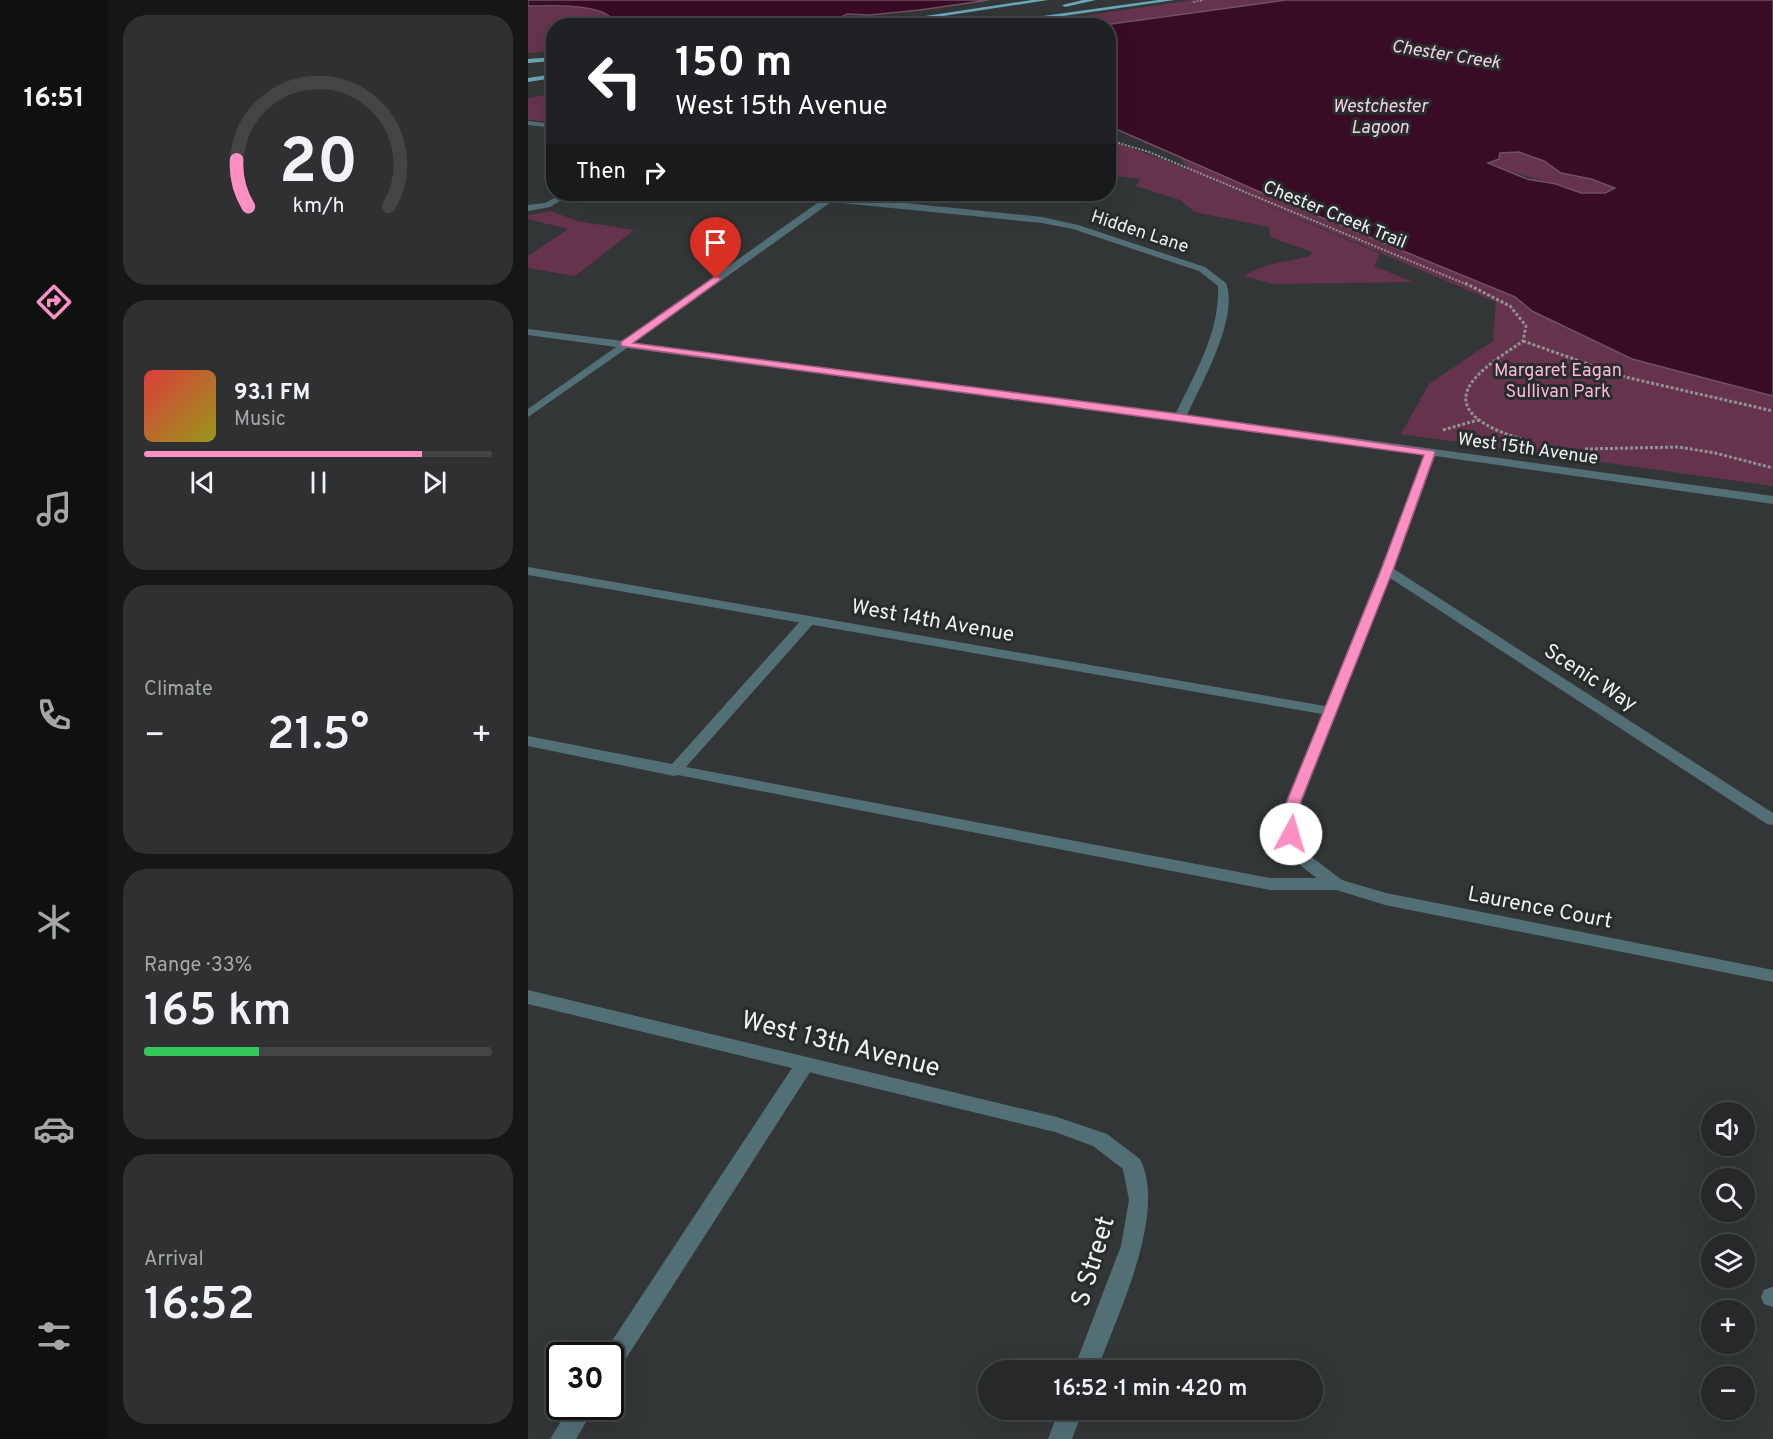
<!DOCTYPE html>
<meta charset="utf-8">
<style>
:root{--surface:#262829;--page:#2e3031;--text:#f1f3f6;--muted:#a4a6a8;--line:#424446;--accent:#fc8fc3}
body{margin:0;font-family:Overpass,sans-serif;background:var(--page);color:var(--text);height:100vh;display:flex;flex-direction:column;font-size:22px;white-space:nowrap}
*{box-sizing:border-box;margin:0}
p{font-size:20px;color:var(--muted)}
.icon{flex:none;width:33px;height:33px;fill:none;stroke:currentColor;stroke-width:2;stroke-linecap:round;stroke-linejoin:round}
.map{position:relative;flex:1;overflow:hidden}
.details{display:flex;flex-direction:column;gap:15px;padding:15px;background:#151617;width:420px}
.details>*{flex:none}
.banner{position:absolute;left:18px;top:18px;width:570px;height:183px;border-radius:24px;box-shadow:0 6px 24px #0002,0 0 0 2px var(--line);background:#202124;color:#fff;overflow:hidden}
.fabs{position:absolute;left:1173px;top:1102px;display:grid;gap:12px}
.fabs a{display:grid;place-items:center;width:54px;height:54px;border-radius:50%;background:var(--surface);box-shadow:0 6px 24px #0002,0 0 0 2px var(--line);font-size:30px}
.speed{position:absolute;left:18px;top:1342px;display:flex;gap:12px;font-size:30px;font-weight:700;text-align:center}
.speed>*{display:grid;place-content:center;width:78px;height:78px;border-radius:50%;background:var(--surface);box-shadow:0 6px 24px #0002,0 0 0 2px var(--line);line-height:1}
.speed .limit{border:3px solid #111;border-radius:9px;background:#fff;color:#111}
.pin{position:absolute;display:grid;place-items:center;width:51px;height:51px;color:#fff;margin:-62px -26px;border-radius:50% 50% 50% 0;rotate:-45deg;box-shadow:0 0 6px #0007}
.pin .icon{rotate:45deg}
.me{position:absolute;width:66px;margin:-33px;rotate:6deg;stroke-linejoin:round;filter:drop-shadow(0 0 4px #0008)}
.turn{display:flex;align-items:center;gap:21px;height:126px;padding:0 30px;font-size:27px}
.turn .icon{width:78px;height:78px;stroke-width:2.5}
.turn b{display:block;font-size:42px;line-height:51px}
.then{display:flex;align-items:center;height:57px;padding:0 30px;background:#0003;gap:12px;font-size:22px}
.big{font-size:45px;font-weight:600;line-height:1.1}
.details .tile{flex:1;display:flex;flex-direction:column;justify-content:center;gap:9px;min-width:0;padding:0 21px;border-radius:24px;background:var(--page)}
.details .dial{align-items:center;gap:0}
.dial svg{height:156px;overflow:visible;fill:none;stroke:var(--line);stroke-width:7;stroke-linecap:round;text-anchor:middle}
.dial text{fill:var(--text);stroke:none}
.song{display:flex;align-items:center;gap:18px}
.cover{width:72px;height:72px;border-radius:9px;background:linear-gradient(135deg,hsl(0 70% 55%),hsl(60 70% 35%))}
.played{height:6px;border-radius:3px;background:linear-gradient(90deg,var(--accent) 80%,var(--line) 80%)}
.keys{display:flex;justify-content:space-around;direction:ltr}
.heat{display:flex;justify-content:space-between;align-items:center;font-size:33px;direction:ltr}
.charge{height:9px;border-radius:4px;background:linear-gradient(90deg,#34c759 33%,var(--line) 0)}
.trip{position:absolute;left:450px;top:1360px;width:345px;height:60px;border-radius:30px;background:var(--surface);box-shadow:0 6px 24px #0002,0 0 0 2px var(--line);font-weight:600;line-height:60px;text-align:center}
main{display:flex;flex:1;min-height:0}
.tabs{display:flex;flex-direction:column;width:108px;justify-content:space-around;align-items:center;background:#0f1010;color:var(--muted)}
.tabs .icon{width:42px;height:42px}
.tabs .current{color:var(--accent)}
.tabs b{font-size:27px;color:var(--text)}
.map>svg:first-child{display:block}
</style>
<main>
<nav class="tabs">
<b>16:51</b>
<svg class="icon current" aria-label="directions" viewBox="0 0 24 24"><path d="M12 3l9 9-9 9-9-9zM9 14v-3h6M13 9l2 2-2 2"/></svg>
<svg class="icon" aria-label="music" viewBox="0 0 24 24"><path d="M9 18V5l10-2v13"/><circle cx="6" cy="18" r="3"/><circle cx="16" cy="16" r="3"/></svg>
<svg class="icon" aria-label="phone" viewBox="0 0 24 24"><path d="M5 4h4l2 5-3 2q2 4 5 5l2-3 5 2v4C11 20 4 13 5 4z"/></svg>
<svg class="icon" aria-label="climate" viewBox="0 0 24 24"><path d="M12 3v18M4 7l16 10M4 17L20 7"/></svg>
<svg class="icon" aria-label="car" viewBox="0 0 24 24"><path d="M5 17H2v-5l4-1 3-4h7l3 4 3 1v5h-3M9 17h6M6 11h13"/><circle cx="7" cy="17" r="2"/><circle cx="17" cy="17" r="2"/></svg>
<svg class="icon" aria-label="filters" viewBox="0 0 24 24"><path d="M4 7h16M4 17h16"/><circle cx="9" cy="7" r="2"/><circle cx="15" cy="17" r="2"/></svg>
</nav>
<section class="details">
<div class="tile dial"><svg viewBox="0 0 100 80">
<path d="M14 69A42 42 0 1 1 86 69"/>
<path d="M14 69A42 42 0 0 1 8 45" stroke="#fc8fc3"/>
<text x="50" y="56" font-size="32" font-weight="700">20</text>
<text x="50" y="72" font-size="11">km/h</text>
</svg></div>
<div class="tile">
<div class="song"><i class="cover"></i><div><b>93.1 FM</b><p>Music</p></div></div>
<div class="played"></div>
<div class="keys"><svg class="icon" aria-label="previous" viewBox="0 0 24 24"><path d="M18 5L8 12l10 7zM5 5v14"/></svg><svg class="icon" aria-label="pause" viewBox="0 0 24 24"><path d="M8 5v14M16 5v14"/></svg><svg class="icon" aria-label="next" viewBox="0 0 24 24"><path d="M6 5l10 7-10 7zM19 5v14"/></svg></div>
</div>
<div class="tile"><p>Climate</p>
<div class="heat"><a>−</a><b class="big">21.5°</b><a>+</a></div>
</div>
<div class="tile"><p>Range · 33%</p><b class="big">165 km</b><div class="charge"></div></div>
<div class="tile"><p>Arrival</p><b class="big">16:52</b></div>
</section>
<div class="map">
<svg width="1245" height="1439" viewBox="0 0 1245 1439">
<rect width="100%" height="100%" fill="#333637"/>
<path fill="#65344c" d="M 664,0 L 758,0 L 576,25 L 487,26 Z
M 0,6 C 24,7 51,5 74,12 C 83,15 88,25 98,25 C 113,25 133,14 148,21 L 140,26 L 26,26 L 25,51 L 0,53 Z
M 25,94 L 25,122 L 0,120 L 0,98 Z
M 580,140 L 661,169 L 639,142 L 1245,376 L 1245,486 L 873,434 L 901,384 L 965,341 L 968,302 L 659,171 L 852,254 L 846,266 L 885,282 L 745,284 L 716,276 C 735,263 760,262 782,256 L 784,252 L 742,237 L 741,227 L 667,212 L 652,200 L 608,186 L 612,179 L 581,175 Z
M 991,152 L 1016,161 L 1033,173 L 1063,179 L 1088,187 C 1060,201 1050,189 1025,183 C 1001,177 982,172 958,162 L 970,159 L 972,153 Z
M 23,211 L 49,221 L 106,230 L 47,276 L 0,268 L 0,256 L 40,229 L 0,219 L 0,215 Z"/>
<path fill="#3a0b25" stroke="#705062" stroke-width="1.5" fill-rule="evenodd" d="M 0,0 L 461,0 L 392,10 L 342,15 L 319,14 L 308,20 L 273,25 L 140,26 L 147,21 C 133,15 115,23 101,25 C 89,27 85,17 76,13 C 57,4 21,6 0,6 Z
M 758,0 L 1245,0 L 1245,396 L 1104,359 L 1004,311 L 987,297 L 732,192 L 581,126 L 580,26 L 576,25 ZM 991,152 L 1016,161 L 1033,173 L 1063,179 L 1087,188 L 1077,193 L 1053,193 L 1028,184 L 999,179 L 960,163 L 971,159 L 972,153 Z"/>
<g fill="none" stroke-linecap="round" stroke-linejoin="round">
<path stroke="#8f9293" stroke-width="1.5" stroke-dasharray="2 1.5" stroke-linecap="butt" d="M 665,2 L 676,0"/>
<path stroke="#8f9293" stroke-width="2" stroke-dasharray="2 1.5" stroke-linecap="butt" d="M 580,140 L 621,152 L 940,285"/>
<path stroke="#8f9293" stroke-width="3" stroke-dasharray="3 2" stroke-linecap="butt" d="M 937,283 L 982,306 L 998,326 L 995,341 C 978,353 957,365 944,382 C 918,418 981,436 1005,442
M 995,341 L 1097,377 L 1245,411
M 915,430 L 950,420
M 1057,449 L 1151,447 L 1187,453 L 1245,468"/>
<path fill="#526f76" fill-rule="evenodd" d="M 281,616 L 288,620 L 286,623 L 158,767 L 742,878 L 808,878 L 814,880 L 817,884 L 814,888 L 808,890 L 742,890 L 150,775 L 146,776 L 0,746 L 0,736 L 144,764 L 276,617 Z
M 277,1057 L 284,1059 L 287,1064 L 284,1069 L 90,1371 L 82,1374 L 82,1356 L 74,1356 L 270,1059 Z
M 42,1407 L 67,1407 L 48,1439 L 22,1439 Z"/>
<path fill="#526f76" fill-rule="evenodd" d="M 0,121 L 26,124 L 26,128 L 0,125 Z
M 34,194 L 43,194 L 22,207 L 0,211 L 0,205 L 17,203 Z
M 289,194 L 514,217 L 550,225 L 677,267 L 698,283 C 711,318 674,382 659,415 L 1245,496 L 1245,504 L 907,456 L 866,569 L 1245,813 L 1245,825 L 1239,824 L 862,578 L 774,801 L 771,834 L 785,858 L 814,880 L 858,893 L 1245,970 L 1245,982 L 857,905 L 802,888 L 773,866 L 755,834 L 758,801 L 794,714 L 0,575 L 0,567 L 797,706 L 852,570 L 896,455 L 99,348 L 0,417 L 0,409 L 88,347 L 0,335 L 0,329 L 95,341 L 295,199 ZM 303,202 L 514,223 L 545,229 L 671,271 L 690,286 C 692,332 667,373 648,413 L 106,343 Z
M 0,990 L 529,1117 L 579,1134 L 612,1159 C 640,1214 588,1317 569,1371 L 545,1371 L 593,1246 L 601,1200 L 595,1169 L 565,1146 L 527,1132 L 0,1004 Z
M 1244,1287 L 1245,1287 L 1245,1307 L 1236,1304 L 1233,1297 L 1236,1290 Z
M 531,1410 L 555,1410 L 544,1439 L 520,1439 Z"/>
<path fill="#69a7b6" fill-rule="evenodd" d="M 504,0 L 520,0 L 351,26 L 331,26 Z
M 555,0 L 568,0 L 537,7 L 534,5 Z
M 630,0 L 647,0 L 465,26 L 444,26 Z
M 26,57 L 26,61 L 0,63 L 0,59 Z
M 26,74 L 26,78 L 0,82 L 0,78 Z"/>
</g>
<path fill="#fc8fc3" stroke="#a45d7f" stroke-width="1.5" d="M 188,276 L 193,279 L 191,281 L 105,343 L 652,414 L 906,451 L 907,453 L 865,570 L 773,801 L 768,838 L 757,838 L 755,834 L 759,801 L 853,570 L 896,455 L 93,346 L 93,342 Z"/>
<g text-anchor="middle" stroke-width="6" stroke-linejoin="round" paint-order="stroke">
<g font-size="18" font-style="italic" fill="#f5d2e1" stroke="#292c2d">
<text transform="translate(918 54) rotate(9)" y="6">Chester Creek</text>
<text x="852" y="112">Westchester<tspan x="852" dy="21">Lagoon</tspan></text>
</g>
<g font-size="18" fill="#eff2f2" stroke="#292c2d">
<text transform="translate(807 214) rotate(22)" y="6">Chester Creek Trail</text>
<text transform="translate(612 231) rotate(18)" y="6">Hidden Lane</text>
<text transform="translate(1000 448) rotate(8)" y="6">West 15th Avenue</text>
</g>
<g font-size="18" fill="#fcb8d6" stroke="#292c2d">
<text x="1030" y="376">Margaret Eagan<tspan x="1030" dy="21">Sullivan Park</tspan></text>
</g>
<g font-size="21" fill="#eff2f2" stroke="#292c2d">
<text transform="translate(405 620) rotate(10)" y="7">West 14th Avenue</text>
<text transform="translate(1063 677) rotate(33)" y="7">Scenic Way</text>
<text transform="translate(1012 907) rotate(11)" y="7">Laurence Court</text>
</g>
<g font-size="26" fill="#eff2f2" stroke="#292c2d">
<text transform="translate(313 1043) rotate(14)" y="9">West 13th Avenue</text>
<text transform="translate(564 1261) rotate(-73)" y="9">S Street</text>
</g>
</g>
</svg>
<div class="fabs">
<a><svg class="icon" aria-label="sound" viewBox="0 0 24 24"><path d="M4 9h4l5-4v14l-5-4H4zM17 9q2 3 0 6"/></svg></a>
<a><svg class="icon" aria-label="search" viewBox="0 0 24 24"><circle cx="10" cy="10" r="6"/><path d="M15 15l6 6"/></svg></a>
<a><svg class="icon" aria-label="layers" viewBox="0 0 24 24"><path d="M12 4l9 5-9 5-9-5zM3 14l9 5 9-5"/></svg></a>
<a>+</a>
<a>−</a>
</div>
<div class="speed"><div class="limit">30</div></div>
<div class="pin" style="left:188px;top:279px;background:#d93025"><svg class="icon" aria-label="arrive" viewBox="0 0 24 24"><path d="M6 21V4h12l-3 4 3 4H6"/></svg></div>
<svg class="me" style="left:763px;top:834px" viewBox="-20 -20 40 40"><circle r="19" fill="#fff"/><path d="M0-13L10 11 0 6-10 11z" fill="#fc8fc3"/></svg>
<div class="trip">16:52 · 1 min · 420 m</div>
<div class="banner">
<div class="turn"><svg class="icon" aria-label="left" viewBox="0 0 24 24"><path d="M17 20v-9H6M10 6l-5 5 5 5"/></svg><div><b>150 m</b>West 15th Avenue</div></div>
<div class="then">Then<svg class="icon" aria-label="right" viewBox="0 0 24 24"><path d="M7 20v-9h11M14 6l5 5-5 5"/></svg></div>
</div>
</div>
</main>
